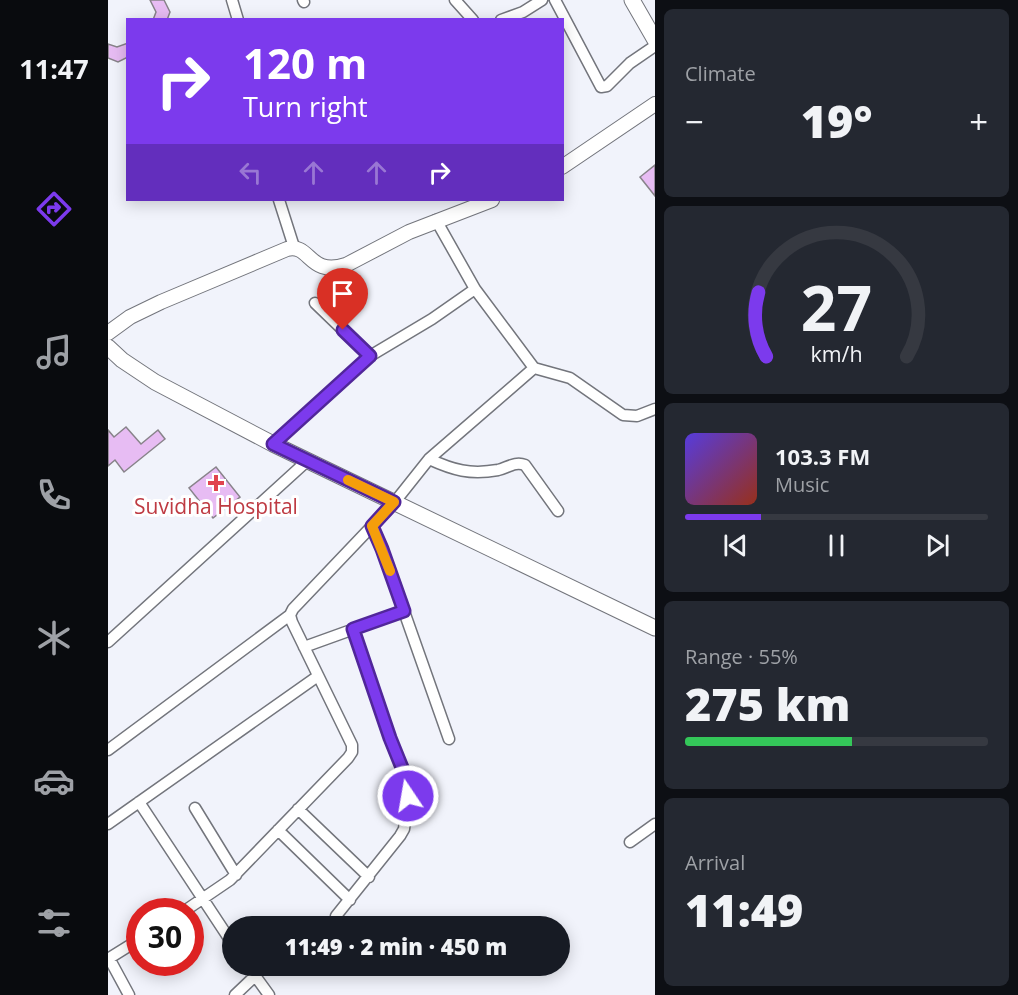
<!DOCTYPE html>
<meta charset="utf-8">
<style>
:root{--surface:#171b24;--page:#242831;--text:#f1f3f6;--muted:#9ea1a6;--line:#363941;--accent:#7c3aed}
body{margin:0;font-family:"Open Sans",sans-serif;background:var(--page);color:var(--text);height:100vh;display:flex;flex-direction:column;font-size:22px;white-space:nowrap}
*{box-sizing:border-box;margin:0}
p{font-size:20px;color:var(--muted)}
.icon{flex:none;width:33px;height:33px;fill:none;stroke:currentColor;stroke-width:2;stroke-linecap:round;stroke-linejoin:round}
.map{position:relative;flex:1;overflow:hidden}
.sheet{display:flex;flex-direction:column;gap:9px;padding:9px;background:#0d0f14;width:363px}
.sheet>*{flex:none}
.hud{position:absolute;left:18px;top:18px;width:438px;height:183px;border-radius:0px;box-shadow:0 3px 15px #0003;background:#7c3aed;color:#fff;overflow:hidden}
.speed{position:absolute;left:18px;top:898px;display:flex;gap:12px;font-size:30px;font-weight:700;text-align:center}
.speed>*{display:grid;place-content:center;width:78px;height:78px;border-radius:50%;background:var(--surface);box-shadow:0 3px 15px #0003;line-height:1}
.speed .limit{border:9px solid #d22;background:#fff;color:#111}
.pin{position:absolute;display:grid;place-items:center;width:51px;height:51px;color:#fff;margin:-62px -26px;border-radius:50% 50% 50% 0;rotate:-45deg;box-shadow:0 0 6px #0007}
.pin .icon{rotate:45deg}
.me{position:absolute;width:66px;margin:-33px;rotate:348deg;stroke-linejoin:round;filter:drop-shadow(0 0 4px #0008)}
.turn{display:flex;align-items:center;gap:21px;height:126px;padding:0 18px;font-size:27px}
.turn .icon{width:78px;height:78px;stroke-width:2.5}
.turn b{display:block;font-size:42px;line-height:51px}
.lanes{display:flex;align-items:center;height:57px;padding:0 18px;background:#0003;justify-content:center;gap:30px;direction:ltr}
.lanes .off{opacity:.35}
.big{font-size:45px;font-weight:800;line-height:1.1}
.sheet .card{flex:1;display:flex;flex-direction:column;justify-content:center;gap:9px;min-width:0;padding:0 21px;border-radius:9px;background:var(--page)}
.sheet .dial{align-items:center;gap:0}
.dial svg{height:156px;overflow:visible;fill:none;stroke:var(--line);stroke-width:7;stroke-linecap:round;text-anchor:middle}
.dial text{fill:var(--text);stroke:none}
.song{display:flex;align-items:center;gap:18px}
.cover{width:72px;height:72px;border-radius:9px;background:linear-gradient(135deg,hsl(250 70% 55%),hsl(10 70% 35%))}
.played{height:6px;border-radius:3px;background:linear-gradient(90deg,var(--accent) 25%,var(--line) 25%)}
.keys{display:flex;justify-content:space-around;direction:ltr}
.heat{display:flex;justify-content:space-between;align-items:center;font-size:33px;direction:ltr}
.charge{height:9px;border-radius:4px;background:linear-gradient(90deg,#34c759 55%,var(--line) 0)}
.trip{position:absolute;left:114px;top:916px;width:348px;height:60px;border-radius:30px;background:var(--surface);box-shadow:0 3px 15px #0003;font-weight:800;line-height:60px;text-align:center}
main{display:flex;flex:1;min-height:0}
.tabs{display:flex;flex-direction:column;width:108px;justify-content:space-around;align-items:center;background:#090b0e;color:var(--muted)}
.tabs .icon{width:42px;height:42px}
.tabs .current{color:var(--accent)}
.tabs b{font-size:27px;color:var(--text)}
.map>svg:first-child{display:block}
</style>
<main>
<nav class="tabs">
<b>11:47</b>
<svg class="icon current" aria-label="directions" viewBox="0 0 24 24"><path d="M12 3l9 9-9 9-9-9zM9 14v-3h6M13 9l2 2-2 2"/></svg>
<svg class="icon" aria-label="music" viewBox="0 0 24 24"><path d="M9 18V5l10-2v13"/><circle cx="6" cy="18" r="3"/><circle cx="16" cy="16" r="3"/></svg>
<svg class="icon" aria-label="phone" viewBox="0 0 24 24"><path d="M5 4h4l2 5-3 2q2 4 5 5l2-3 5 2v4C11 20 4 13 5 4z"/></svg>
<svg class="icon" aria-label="climate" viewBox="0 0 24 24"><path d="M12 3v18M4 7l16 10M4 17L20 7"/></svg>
<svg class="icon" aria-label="car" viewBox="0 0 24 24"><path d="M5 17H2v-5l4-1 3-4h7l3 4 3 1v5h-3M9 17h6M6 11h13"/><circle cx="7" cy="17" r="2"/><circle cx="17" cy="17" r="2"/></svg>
<svg class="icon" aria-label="filters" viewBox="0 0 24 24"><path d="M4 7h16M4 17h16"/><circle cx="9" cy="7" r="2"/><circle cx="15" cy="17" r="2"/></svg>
</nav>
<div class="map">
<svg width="547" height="995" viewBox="0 0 547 995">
<rect width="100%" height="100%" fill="#f1f3fb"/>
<path fill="#e7bcf3" stroke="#88838a" stroke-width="1.5" d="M 42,0 L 56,0 L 62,12 L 59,20 L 45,20 L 48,12 Z
M 20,43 L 20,57 L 10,62 L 0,58 L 0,44 L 9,47 Z
M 547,165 L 547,196 L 532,177 Z
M 18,427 L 33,444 L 50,430 L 57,439 L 16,472 L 7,460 L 0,466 L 0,430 L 6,437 Z
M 108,467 L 132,497 L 105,518 L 81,488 Z"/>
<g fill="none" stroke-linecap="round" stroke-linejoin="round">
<defs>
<path id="street" d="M 124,0 L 130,20
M 195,0 L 196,2
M 347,0 L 365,20
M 447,0 L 493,87 L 499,86 L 522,63 L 547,46
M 393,20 L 415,12 L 434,0
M 171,200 L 186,247
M 328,220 L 367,289 L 426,368 L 462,378 L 515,415 L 529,416 L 547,409
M 207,303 L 262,356
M 165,444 L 262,356 L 324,319 L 367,289
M 321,459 C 345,470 362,475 390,470 C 399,468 407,461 417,465 L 450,511
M 264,526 L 274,549 L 341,739
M 0,642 L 199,461
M 196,647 L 296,611
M 0,750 L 182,615
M 31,802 L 124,943
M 87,808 L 128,875
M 190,809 L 261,877
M 0,824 L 210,676
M 170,830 L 242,900
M 522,842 L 547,824
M 75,912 L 122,880 L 240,758 L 244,752 L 244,745 L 184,622 L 182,615 L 185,609 L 286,503 L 321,459 L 426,368
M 228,916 L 292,836 L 296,829 L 300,796 L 299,780 L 282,738 L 245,629
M 1,958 L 21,995
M 0,959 L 32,939
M 140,966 L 161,995
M 127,995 L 147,976"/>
<path id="secondary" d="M 454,167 L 547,104
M 0,333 L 22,317 L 53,302 L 179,249 C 203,243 200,277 238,265 L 301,232 L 384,200"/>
<path id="primary" d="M 524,0 L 547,40
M 0,347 L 14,360 L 47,382 L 165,444 L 547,628"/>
</defs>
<use href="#street" stroke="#73757c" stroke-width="13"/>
<use href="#secondary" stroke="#73757c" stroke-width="16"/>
<use href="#primary" stroke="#73757c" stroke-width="17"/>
<use href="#street" stroke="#fff" stroke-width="10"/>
<use href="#secondary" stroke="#fff" stroke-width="14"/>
<use href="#primary" stroke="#fff" stroke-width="15"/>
</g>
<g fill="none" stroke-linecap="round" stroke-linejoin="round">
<defs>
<path id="route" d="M 235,330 L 262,356 L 165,444 L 286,502 L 264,526 L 274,549 L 296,611 L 245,629 L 282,738 L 299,780 L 300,796"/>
</defs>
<use href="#route" stroke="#51269a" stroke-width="15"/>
<use href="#route" stroke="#7c3aed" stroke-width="10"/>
<path stroke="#f59e0b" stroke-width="10" d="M 240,480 L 286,502 L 264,526 L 282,571"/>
</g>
<path fill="#e0444e" stroke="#fff" stroke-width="2" d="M105 474h6v6h6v6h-6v6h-6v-6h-6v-6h6z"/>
<g text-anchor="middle" stroke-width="6" stroke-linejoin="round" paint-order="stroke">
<g font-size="21" fill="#be3a42" stroke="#fff">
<text x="108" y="514">Suvidha Hospital</text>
</g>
</g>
</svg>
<div class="speed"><div class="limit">30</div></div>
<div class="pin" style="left:235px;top:330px;background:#d93025"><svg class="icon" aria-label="arrive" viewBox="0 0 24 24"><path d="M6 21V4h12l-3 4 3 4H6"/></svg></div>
<svg class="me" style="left:300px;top:796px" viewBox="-20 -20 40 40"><circle r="17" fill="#7c3aed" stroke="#fff" stroke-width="3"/><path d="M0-11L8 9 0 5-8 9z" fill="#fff"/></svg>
<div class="trip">11:49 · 2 min · 450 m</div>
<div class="hud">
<div class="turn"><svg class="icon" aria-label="right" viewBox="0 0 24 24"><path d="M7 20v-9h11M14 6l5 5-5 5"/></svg><div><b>120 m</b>Turn right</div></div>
<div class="lanes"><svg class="icon off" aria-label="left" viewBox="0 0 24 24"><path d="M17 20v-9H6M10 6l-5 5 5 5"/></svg><svg class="icon off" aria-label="ahead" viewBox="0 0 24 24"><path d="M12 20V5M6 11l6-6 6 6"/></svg><svg class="icon off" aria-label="ahead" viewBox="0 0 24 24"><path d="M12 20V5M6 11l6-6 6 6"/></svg><svg class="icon" aria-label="right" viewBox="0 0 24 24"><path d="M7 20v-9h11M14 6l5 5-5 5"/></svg></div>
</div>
</div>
<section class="sheet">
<div class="card"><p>Climate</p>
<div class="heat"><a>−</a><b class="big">19°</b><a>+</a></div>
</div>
<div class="card dial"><svg viewBox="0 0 100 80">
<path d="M14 69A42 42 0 1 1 86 69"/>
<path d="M14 69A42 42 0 0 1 10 36" stroke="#7c3aed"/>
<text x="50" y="56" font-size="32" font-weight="700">27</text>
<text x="50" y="72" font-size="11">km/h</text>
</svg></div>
<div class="card">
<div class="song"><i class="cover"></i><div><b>103.3 FM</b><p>Music</p></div></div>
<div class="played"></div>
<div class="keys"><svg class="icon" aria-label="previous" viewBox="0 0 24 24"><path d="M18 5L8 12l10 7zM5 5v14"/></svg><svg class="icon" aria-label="pause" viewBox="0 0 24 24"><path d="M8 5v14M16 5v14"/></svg><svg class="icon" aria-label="next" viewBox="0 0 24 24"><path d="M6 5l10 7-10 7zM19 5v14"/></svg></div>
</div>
<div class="card"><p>Range · 55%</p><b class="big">275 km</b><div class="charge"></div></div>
<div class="card"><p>Arrival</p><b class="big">11:49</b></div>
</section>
</main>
